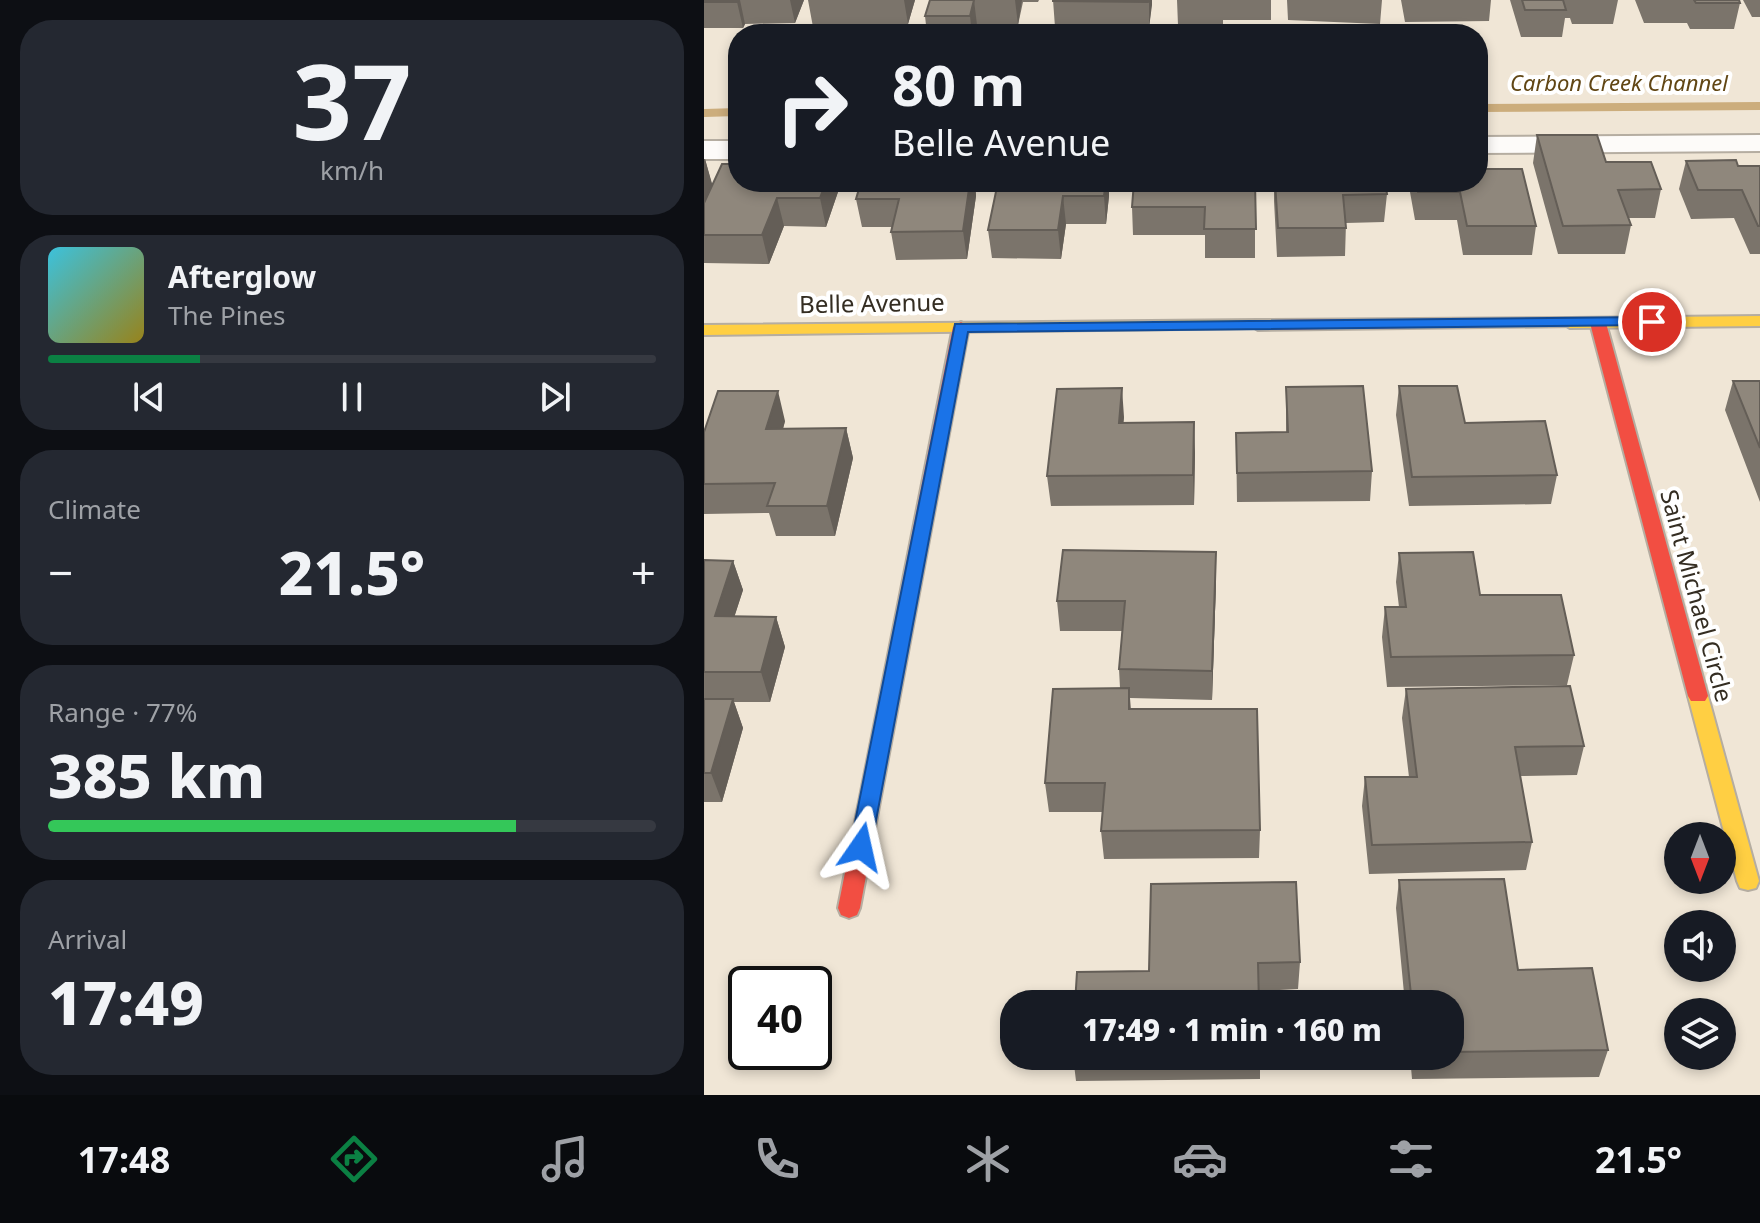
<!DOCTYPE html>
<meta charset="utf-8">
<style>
:root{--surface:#171b24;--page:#242831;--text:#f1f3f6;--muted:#9ea1a6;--line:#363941;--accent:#0b8043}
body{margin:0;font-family:"Noto Sans",sans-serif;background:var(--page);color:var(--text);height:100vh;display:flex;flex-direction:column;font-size:30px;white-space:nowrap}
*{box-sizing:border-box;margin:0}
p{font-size:26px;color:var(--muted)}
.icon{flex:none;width:44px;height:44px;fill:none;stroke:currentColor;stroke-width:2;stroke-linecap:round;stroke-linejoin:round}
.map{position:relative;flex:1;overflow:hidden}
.details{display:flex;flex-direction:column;gap:20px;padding:20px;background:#0d0f14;width:704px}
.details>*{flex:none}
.banner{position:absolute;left:24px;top:24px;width:760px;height:168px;border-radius:32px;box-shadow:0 4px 12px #0003;background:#171b24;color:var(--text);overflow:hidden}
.needle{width:52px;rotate:180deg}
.tools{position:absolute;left:960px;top:822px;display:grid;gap:16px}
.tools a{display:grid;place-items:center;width:72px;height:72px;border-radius:50%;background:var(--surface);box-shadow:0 4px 12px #0003;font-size:40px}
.speed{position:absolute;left:24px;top:966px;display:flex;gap:16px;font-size:40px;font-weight:700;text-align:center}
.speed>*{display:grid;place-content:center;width:104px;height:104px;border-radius:50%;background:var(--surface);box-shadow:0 4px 12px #0003;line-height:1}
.speed .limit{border:4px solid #111;border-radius:12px;background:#fff;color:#111}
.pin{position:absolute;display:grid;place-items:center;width:68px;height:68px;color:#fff;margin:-34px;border:4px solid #fff;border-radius:50%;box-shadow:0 2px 8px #0007}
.me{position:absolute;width:88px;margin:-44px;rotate:11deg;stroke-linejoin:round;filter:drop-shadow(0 0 6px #0008)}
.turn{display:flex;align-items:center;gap:28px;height:168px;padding:0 32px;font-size:36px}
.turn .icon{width:104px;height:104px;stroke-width:2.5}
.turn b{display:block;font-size:56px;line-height:68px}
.big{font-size:60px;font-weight:800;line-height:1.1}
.details .card{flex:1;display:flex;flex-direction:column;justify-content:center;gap:12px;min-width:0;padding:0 28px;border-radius:32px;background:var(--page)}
.details .dial{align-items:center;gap:0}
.dial b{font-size:104px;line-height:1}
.song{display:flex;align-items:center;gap:24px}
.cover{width:96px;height:96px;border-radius:12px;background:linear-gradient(135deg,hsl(190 70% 55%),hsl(50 70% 35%))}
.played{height:8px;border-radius:4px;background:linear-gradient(90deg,var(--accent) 25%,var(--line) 25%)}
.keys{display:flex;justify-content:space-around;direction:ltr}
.heat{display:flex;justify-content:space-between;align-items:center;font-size:44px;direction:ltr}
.charge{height:12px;border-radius:6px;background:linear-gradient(90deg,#34c759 77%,var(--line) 0)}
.trip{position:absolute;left:296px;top:990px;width:464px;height:80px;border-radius:32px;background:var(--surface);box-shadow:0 4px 12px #0003;font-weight:800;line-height:80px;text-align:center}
.menu{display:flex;height:128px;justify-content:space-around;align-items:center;background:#090b0e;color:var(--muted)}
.menu .icon{width:56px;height:56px}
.menu .selected{color:var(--accent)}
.menu b{font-size:36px;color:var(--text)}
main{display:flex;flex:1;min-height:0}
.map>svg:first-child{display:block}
</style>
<main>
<section class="details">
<div class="card dial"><b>37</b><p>km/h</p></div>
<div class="card">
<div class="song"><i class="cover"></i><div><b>Afterglow</b><p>The Pines</p></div></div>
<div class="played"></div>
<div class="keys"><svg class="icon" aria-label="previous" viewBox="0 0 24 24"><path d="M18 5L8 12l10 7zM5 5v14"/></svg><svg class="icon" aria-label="pause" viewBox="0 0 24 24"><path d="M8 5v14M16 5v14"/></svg><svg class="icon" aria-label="next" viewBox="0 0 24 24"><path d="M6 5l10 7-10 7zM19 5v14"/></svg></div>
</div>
<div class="card"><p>Climate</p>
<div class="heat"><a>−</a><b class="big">21.5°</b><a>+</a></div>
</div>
<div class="card"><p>Range · 77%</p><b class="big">385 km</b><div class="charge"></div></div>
<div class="card"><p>Arrival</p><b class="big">17:49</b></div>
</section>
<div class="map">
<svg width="1056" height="1095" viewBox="0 0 1056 1095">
<rect width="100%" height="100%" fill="#f0e6d6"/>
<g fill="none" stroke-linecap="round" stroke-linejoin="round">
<path fill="#ccad7c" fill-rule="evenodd" d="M 1056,102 L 1056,110 L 774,112 L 774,104 Z
M 34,108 L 34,116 L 0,117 L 0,109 Z"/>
<defs>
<path id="lane" d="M 1056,135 L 1056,151 L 774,153 L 774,137 Z
M 0,141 L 34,141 L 34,159 L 0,159 Z"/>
<path id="slow" d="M 1056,316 L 1056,326 L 866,328 L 858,323 L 866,318 Z
M 554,320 L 559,322 L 562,325 L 559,328 L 0,335 L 0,325 Z
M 994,688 L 1001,691 L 1004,696 L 1055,881 L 1052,888 L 1044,890 L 1036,888 L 1033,881 L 984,696 L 987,691 Z"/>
<path id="jam" d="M 866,318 L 874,323 L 871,326 L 554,330 L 546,325 L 554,320 Z
M 894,318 L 902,323 L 1004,696 L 1001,701 L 987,701 L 984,696 L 886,323 Z
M 257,322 L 265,327 L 156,908 L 153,915 L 145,918 L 137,915 L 134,908 L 249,327 Z"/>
</defs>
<use href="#lane" stroke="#b5ada1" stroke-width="4"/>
<use href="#slow" stroke="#b5ada1" stroke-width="4"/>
<use href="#jam" stroke="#b5ada1" stroke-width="4"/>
<use href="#lane" fill="#fdfbf9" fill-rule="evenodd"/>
<use href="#slow" fill="#ffcf43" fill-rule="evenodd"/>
<use href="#jam" fill="#f24e42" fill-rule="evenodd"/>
</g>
<path fill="#7b746b" d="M 0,0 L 100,0 L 91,23 L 41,24 L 39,28 L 0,28 Z
M 104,0 L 211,0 L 204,24 L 109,27 Z
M 226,0 L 335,0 L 334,2 L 319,2 L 314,25 L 273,25 L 271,34 L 223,34 L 221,16 Z
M 349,0 L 448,0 L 445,28 L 351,27 Z
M 473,0 L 567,0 L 567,20 L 519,20 L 519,25 L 474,25 Z
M 583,0 L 678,0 L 676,24 L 584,20 Z
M 697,0 L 787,0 L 785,21 L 701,22 Z
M 806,0 L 914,0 L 909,24 L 868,24 L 866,18 L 861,18 L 858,37 L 817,37 Z
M 931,0 L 1035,0 L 1036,3 L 1030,29 L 986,29 L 983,23 L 940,23 Z
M 1039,0 L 1056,0 L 1056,17 L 1048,17 Z
M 833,135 L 957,189 L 951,218 L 924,218 L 927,225 L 921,254 L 854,254 L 829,163 Z
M 0,159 L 1,159 L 8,185 L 135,189 L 122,227 L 80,226 L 65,264 L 0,263 Z
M 982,161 L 1034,166 L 1056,166 L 1056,254 L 1046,254 L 1030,218 L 987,219 L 975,189 Z
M 157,182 L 271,182 L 272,196 L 263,259 L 192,260 L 187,232 L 188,227 L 158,227 L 152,199 Z
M 294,182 L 405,182 L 405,196 L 402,224 L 362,224 L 357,259 L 288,258 L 284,230 Z
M 551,182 L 551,258 L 501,258 L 501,235 L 429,235 L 428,207 Z
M 570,182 L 681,182 L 683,194 L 680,222 L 642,223 L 641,256 L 573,257 L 570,201 Z
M 707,182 L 774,182 L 832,226 L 828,255 L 759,255 L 753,220 L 711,220 L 706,192 Z
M 1029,381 L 1056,381 L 1056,502 L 1021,410 Z
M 695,386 L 853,475 L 847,504 L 705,506 L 692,415 Z
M 582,387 L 668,471 L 666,501 L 533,502 L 532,433 L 582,432 Z
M 420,417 L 419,423 L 491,452 L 490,505 L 347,506 L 343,476 Z
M 81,421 L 79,429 L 142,428 L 149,458 L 131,536 L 72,536 L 65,513 L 0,514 L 0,432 Z
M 512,552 L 512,582 L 508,700 L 426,698 L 427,709 L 556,830 L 555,858 L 400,859 L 397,831 L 399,812 L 345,812 L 341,783 L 416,688 L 415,669 L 418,631 L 356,631 L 353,601 Z
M 695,553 L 776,595 L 870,655 L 863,685 L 683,687 L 678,637 L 681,607 L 695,607 L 692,582 Z
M 0,560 L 29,561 L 39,590 L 30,617 L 72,617 L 81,647 L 66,702 L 30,702 L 39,728 L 18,802 L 0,802 Z
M 702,689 L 880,746 L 873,775 L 816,776 L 828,842 L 822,870 L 665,874 L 658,806 L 661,777 L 705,777 L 698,718 Z
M 695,880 L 814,970 L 904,1050 L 895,1077 L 708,1079 L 706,1056 L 746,1056 L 746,1004 L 701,1004 L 692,908 Z
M 447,884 L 596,962 L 594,989 L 555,991 L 445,971 Z
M 369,1056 L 556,1056 L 556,1079 L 372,1081 Z"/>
<path fill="#645e57" d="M 34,0 L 36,0 L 41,24 L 39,28 L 33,2 Z
M 86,0 L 100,0 L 91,23 Z
M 200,0 L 211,0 L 204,24 Z
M 270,0 L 273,25 L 271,34 L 268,34 L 266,16 Z
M 311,0 L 318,0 L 314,25 Z
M 445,0 L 448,0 L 448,5 L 445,28 Z
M 1,159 L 9,187 L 0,207 L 0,161 Z
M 122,182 L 134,182 L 135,189 L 122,227 L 116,198 Z
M 266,182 L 271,182 L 272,196 L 263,259 L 259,231 Z
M 402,182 L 405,182 L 405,196 L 402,224 L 400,196 Z
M 359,196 L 362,224 L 357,259 L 354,230 Z
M 73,198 L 80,226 L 65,264 L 58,235 Z
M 418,388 L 420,417 L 417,452 L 415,423 Z
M 74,391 L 81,421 L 71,458 L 62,429 Z
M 490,422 L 491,452 L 490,505 L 489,475 Z
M 142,428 L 149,458 L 131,536 L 123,506 Z
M 512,552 L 512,582 L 508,700 L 508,671 Z
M 29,561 L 39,590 L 21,646 L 11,616 Z
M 72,617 L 81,647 L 66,702 L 57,672 Z
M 29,699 L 39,728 L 18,802 L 7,773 Z"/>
<path fill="#8f877c" stroke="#645e57" stroke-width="2" d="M 0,0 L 34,0 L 33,2 L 0,2 Z
M 226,0 L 270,0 L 266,16 L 221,16 Z
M 349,0 L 445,0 L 444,2 L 349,1 Z
M 818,0 L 859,0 L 862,10 L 821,10 Z
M 990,0 L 1035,0 L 1036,3 L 992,3 Z
M 833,135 L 893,135 L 902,162 L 947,162 L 957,189 L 914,190 L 927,225 L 859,226 Z
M 1032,160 L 1034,166 L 1056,166 L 1056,226 L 1054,226 L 1038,190 L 994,190 L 982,161 Z
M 18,164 L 34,164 L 34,182 L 122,182 L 116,198 L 73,198 L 58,235 L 0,235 L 0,203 Z
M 774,169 L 818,169 L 832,226 L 763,226 L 756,192 L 714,192 L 712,182 L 774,182 Z
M 157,182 L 266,182 L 259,231 L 187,232 L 195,199 L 152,199 Z
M 294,182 L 402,182 L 400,196 L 359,196 L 354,230 L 284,230 Z
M 430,182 L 551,182 L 552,229 L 500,229 L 501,207 L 428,207 Z
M 571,182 L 681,182 L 683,194 L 639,195 L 642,228 L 574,228 Z
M 1029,381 L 1056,381 L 1056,448 Z
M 659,386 L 668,471 L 533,473 L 532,433 L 584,432 L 582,387 Z
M 695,386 L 753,386 L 761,423 L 841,421 L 853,475 L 708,477 Z
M 418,388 L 415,423 L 490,422 L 489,475 L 343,476 L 353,389 Z
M 14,391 L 74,391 L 62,429 L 142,428 L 123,506 L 63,506 L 71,483 L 0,484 L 0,432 Z
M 359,550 L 512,552 L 508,671 L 415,669 L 421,601 L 353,601 Z
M 769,552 L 776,595 L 857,595 L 870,655 L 687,657 L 681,607 L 702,607 L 695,553 Z
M 0,560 L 29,561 L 11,616 L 72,617 L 57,672 L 0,672 Z
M 866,686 L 880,746 L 811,747 L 828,842 L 668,845 L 661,777 L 713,777 L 702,689 Z
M 425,688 L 425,709 L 553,709 L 556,830 L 397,831 L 401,783 L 341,783 L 349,689 Z
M 0,699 L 29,699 L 7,773 L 0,773 Z
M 800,879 L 814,970 L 888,968 L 904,1050 L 746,1052 L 746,1004 L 708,1004 L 695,880 Z
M 592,882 L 596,962 L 554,963 L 555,1004 L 371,1004 L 373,972 L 445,971 L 447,884 Z"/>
<path fill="#1a73e8" stroke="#114b97" stroke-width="2" d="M 948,317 L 953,319 L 953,325 L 264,332 L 167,847 L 164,853 L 149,853 L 146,847 L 251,324 Z"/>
<g text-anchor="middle" stroke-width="8" stroke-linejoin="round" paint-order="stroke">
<g font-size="22" font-style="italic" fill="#614614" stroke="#fff">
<text x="915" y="91">Carbon Creek Channel</text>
</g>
<g font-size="24" fill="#342d22" stroke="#fff">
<text transform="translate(168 304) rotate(-1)" y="8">Belle Avenue</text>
<text transform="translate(992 596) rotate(75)" y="8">Saint Michael Circle</text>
</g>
</g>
</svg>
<div class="tools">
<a><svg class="needle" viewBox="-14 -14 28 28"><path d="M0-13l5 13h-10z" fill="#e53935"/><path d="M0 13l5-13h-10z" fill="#9ea1a6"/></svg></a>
<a><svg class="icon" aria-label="sound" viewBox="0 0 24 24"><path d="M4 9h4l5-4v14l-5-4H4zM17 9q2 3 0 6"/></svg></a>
<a><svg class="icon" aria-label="layers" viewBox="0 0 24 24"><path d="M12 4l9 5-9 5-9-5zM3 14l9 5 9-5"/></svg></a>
</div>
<div class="speed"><div class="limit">40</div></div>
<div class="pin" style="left:948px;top:322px;background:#d93025"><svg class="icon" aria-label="arrive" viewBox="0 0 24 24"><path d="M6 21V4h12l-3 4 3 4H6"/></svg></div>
<svg class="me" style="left:157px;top:847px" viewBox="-20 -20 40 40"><path d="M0-17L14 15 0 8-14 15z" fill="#1a73e8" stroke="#fff" stroke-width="4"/></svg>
<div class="trip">17:49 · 1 min · 160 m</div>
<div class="banner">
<div class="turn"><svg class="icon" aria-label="right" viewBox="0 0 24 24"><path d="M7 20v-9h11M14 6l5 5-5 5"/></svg><div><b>80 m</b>Belle Avenue</div></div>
</div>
</div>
</main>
<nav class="menu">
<b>17:48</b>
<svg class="icon selected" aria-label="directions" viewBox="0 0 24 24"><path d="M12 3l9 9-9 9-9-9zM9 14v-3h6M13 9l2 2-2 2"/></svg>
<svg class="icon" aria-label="music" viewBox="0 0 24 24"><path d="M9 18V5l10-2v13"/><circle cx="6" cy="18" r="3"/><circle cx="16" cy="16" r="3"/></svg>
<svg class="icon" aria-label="phone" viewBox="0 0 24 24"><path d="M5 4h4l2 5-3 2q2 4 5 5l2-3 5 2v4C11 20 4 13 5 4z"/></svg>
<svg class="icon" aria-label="climate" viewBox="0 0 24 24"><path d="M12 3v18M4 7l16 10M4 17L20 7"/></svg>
<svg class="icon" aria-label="car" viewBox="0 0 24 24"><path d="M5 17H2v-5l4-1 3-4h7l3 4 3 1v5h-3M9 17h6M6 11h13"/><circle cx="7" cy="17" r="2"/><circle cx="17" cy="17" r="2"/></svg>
<svg class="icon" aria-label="filters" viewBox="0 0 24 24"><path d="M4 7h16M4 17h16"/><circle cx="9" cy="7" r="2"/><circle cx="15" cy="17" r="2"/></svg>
<b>21.5°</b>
</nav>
